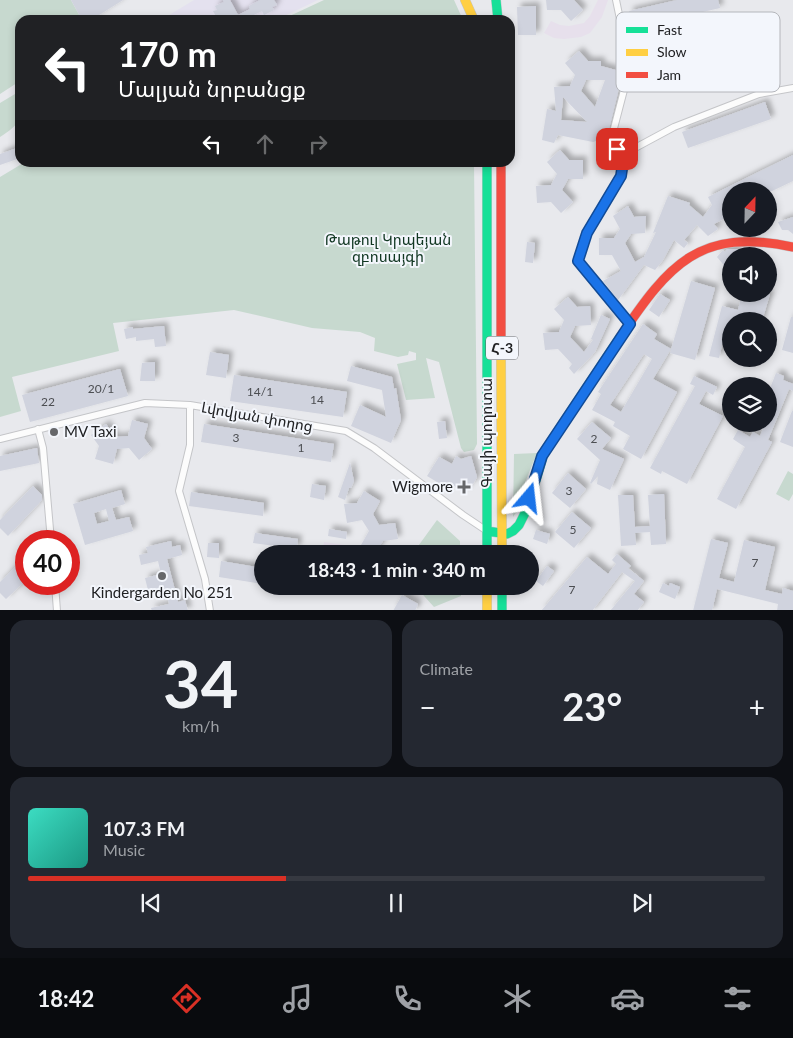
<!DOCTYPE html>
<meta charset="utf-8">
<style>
:root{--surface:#171b24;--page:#242831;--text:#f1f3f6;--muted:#9ea1a6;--line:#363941;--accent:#d93025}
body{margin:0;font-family:Lato,"Noto Sans Armenian",sans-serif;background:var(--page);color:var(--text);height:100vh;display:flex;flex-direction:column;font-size:19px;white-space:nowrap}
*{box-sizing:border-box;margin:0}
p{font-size:16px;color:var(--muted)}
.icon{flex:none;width:28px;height:28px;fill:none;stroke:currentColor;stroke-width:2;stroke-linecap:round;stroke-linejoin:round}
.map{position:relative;height:610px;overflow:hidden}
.sheet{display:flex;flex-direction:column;gap:10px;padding:10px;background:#0d0f14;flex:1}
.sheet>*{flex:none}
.hud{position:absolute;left:15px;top:15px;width:500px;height:152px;border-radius:15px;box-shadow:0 2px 8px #0003;background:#202124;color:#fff;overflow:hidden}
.needle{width:32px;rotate:22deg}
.controls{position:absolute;left:722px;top:182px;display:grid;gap:10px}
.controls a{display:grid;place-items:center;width:55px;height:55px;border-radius:50%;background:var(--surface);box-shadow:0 2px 8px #0003;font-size:25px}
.speed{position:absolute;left:15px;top:530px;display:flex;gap:10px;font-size:25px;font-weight:700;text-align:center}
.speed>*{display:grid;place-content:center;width:65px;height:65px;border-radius:50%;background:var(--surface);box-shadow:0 2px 8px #0003;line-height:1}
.speed .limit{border:8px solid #d22;background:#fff;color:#111}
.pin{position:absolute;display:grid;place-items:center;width:42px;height:42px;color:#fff;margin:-21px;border-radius:10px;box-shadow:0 2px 8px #0006}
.me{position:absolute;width:55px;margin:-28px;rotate:17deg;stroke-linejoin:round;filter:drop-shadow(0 0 4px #0008)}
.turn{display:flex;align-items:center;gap:18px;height:105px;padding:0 20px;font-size:22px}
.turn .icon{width:65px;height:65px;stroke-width:2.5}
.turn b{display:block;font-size:35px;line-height:42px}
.lanes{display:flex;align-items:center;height:48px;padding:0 20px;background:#0003;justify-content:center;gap:25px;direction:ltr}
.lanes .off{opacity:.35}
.big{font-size:38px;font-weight:700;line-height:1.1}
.sheet .card{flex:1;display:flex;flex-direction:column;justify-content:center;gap:8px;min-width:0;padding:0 18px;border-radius:15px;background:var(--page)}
.sheet .dial{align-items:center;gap:0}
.dial b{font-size:65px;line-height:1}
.song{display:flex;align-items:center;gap:15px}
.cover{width:60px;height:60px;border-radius:8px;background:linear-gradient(135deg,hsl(170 70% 55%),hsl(170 70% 35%))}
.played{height:5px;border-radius:2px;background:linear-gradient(90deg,var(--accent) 35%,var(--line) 35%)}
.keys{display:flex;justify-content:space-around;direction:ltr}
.heat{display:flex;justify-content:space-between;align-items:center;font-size:28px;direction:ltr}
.sheet .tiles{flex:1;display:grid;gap:10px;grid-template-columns:1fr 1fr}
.card:last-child{grid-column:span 2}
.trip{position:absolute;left:254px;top:545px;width:285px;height:50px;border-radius:25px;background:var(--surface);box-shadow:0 2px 8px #0003;font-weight:700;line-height:50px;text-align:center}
.dock{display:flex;height:80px;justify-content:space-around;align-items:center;background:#090b0e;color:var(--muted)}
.dock .icon{width:35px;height:35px}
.dock .on{color:var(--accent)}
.dock b{font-size:22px;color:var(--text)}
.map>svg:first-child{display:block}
</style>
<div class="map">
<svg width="793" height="611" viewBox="0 0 793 611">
<defs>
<filter id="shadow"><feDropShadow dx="4" dy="-4" stdDeviation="2.5" flood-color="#0004"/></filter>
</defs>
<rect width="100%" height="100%" fill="#e8e9ed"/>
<path fill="#e4e1ef" d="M 194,0 L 318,0 L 276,20 L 161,20 Z"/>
<path fill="#e7e0ec" d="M 598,0 L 608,0 L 602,17 L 590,33 L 581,37 L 564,39 L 554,38 L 544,33 L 551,21 L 560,25 L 569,26 L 584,23 L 590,16 Z
M 324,542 L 359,547 L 358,550 L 363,550 L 362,554 L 349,554 L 323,550 Z"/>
<path fill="#c7d9cf" d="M 0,0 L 71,0 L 82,20 L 20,20 L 20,81 L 0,94 Z
M 324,0 L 454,0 L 463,20 L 281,20 Z
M 20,91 C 20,118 24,122 0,137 L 0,103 Z
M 25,162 L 474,163 L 477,444 L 474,450 L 464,452 L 461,448 L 439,362 L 426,358 L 435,398 L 406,400 L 397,364 L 416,360 L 416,353 L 409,351 L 408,355 L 398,357 L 374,351 L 375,338 L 360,332 L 312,328 L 234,310 L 113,323 L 119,351 L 12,377 L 21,411 L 0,417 L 0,177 Z
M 537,453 L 524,485 L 519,508 L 513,517 L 514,454 Z
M 788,471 L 793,474 L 793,494 L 789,501 L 776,494 Z
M 437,520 L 460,541 L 460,554 L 415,554 L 416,549 Z
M 415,586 L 461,586 L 461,596 L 434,607 Z"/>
<path fill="#d0d3de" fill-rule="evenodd" filter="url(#shadow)" d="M 71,0 L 123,0 L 91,20 L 82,20 Z
M 223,0 L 230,0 L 238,15 L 250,9 L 249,6 L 260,0 L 274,0 L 277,5 L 272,7 L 274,10 L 264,15 L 262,11 L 243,20 L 218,20 L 213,11 L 217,10 L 215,6 L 224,2 Z
M 546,0 L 574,0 L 583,10 L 571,21 L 561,10 L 547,10 Z
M 677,0 L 718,0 L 720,8 L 633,28 L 629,11 Z
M 536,6 L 536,35 L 518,35 L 517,7 Z
M 579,51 L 588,61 L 601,61 L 601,66 L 623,72 L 608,133 L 604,138 L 593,142 L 558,135 L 554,143 L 542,140 L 547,109 L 556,111 L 554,87 L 570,86 L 575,75 L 565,63 ZM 586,80 L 605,80 L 595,107 L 581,91 ZM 563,97 L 587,122 L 561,120 Z
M 765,102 L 771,119 L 688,148 L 682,132 Z
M 20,147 L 20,158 L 0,165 L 0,154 Z
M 560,150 L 569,160 L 583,160 L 583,179 L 568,179 L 562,190 L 573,202 L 561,213 L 551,202 L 537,203 L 536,186 L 551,185 L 557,174 L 547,162 Z
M 793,155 L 793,181 L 772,191 L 731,191 L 731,215 L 714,224 L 718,229 L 708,236 L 697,225 L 684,240 L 688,243 L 684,248 L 674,240 L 663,260 L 655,270 L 644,265 L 618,300 L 603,281 L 621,271 L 612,255 L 599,255 L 599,238 L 614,238 L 620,229 L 613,216 L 628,206 L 634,217 L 646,216 L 645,233 L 631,234 L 625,243 L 635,262 L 644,257 L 656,232 L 653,233 L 668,196 L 690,203 L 689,205 L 703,217 L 712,205 L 708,197 Z
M 793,217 L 793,234 L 788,230 L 782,230 L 778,222 Z
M 527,242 L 535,243 L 533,263 L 525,262 Z
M 727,249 L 738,249 L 736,256 L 731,256 L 731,269 L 727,269 L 717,257 L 723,250 L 725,252 Z
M 691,281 L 715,288 L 695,360 L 670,353 Z
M 660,294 L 670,300 L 659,317 L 649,310 Z
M 742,294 L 770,294 L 762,321 L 731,321 L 731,339 L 724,337 L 719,358 L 709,356 L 722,306 L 738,310 Z
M 568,297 L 577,307 L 590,306 L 591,325 L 575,326 L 570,337 L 584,352 L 593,340 L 591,339 L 601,315 L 610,319 L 595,352 L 574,374 L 569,368 L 572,364 L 558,349 L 545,350 L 543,333 L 559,332 L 564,320 L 554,309 Z
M 791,317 L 793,317 L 793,353 L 782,350 Z
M 643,324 L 657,334 L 654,339 L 671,349 L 653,379 L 677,392 L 641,459 L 623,449 L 630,436 L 613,426 L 615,422 L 592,410 L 601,394 L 598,392 ZM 644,354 L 652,359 L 621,412 L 610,405 Z
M 164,326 L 166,346 L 155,347 L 154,339 L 136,341 L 136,337 L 126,339 L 124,329 L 133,327 L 133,329 Z
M 210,352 L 229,355 L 226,378 L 206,375 Z
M 155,362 L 155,381 L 140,381 L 142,363 Z
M 351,366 L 392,377 L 394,389 L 396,388 L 401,420 L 391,443 L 351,426 L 360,405 L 386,417 L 382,390 L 347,381 Z
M 120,369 L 128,396 L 30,422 L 22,395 Z
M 776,373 L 784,376 L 783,380 L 793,384 L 793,391 L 789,389 L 768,440 L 772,442 L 736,509 L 717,499 L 745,447 L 733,439 L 738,430 L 750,437 L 753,432 L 760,436 L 765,424 L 769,424 L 769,391 Z
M 234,375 L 347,392 L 343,417 L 230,401 Z
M 694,376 L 717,387 L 713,395 L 706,391 L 699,404 L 723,416 L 687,484 L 662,471 L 661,474 L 650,468 L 695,386 L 690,384 Z
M 792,411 L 793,411 L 793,447 L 780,442 Z
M 132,420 L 148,424 L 144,438 L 152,449 L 139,460 L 129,448 L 117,449 L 113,464 L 95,459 L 99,446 L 91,435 L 106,424 L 115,437 L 128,436 Z
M 445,421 L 447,438 L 439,439 L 437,422 Z
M 592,422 L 611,438 L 602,449 L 624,459 L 610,490 L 597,484 L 598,476 L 591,484 L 590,483 L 600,460 L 577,439 Z
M 204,424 L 334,444 L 331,462 L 201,442 Z
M 37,448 L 39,463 L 0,471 L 0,456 Z
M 456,456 L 461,459 L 471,456 L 477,477 L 473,484 L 469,485 L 466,491 L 461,491 L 452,484 L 450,488 L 442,485 L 427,476 L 439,457 L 452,464 Z
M 350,463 L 354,481 L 351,488 L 349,488 L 345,500 L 338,497 Z
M 568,473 L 586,489 L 570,508 L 552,493 Z
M 312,484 L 326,486 L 324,500 L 310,497 Z
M 33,486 L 42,495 L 42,500 L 8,536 L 0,528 L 0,520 Z
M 121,490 L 125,504 L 112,508 L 116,520 L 129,517 L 133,531 L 85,545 L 73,504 ZM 106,509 L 109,521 L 97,524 L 94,513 Z
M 364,491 L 380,501 L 373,514 L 379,525 L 395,523 L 398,539 L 383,541 L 376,552 L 361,545 L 369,531 L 362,520 L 347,523 L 344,504 L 357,503 Z
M 191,492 L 264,503 L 263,516 L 189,506 Z
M 664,494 L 666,544 L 651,545 L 650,532 L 635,533 L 636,545 L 621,546 L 618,495 L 633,495 L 635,527 L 650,526 L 648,495 Z
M 572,512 L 591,528 L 574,548 L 555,532 Z
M 329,529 L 347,532 L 346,539 L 328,536 Z
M 536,530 L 550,534 L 547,544 L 533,539 Z
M 255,533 L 298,539 L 297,549 L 253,543 Z
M 711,539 L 728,543 L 719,578 L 734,582 L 744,540 L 775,547 L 765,590 L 782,594 L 783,588 L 793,591 L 793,611 L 777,611 L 778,604 L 717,589 L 712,611 L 693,611 Z
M 171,541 L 172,547 L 180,545 L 182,555 L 167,559 L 178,602 L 185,600 L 188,611 L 152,611 L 151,608 L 169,604 L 166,590 L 149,594 L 145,578 L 161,574 L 158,561 L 141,565 L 139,555 L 148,553 L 146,547 Z
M 208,543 L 219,543 L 219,558 L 207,557 Z
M 617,554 L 631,566 L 628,568 L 644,581 L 634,594 L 644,602 L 637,611 L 610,611 L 635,581 L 622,572 L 592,611 L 541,611 L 587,557 L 608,574 L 616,564 L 612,560 Z
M 26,556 L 26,580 L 6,599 L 0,593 L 0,582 Z
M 221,561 L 262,568 L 262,584 L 219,577 Z
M 547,566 L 554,571 L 543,586 L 536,581 Z
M 663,583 L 669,586 L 670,583 L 680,587 L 675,599 L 659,592 Z
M 402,595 L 418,604 L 415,611 L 393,611 Z"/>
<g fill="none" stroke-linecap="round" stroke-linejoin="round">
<defs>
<path id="street" d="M 616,0 L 630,67 L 612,136 C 615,155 627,153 621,176 L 587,233 L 578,261 L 630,324
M 622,155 L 674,127 L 759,94 L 793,88
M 190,405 L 190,445 L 179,491 L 205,579 L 210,611
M 38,429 L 43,448 L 51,541
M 0,439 L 145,403 L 190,405 L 346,431 L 374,448 L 463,515 L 487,531
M 55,584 L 57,611"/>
<path id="fast" d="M 496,0 L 498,20
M 487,162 L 487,554
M 487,531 L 507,534 L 513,531 L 519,525 L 528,507 L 545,450 L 620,337
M 502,586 L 502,611"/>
<path id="slow" d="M 465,0 L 474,20
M 501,355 L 502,554
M 487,586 L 487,611"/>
<path id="jam" d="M 501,162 L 501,355
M 620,337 C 669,264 700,227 793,247"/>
</defs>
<use href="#street" stroke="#c4c5c8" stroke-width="8"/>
<use href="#fast" stroke="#c4c5c8" stroke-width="10"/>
<use href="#slow" stroke="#c4c5c8" stroke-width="10"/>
<use href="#jam" stroke="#c4c5c8" stroke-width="10"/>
<use href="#street" stroke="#fcfcfc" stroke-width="6"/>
<use href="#fast" stroke="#16e098" stroke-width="9"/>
<use href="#slow" stroke="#ffcf43" stroke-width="9"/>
<use href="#jam" stroke="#f24e42" stroke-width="9"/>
</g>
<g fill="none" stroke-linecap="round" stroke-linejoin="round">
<defs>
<path id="route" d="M 529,498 L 542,456 L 630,324 L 578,261 L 587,233 L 621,176 L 623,162 L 622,156 L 617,149"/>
</defs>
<use href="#route" stroke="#114b97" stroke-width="12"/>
<use href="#route" stroke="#1a73e8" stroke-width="9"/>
</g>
<g fill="#66676a" stroke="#f3f6fc" stroke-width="2">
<circle cx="54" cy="432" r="5"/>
<path d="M461.5 479.5h5v5h5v5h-5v5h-5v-5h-5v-5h5z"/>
<circle cx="162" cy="576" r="5"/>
</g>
<g text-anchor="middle" stroke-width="4" stroke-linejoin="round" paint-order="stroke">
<g font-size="12" fill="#4c4e52">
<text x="101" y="393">20/1</text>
<text x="260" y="396">14/1</text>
<text x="317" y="404">14</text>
<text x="48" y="406">22</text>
<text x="236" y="442">3</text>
<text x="594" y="443">2</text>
<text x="301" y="452">1</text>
<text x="569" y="495">3</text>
<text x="573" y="534">5</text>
<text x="755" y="567">7</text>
<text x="572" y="594">7</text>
</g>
<rect fill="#f3f6fc" stroke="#5f6164" stroke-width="1" x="486" y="336.5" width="32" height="23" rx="4"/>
<g font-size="14" font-weight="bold" fill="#202123">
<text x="502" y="353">Հ-3</text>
</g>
<g font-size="15" fill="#113722" stroke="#f3f6fc">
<text x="388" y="245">Թաթուլ Կրպեյան<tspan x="388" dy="17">զբոսայգի</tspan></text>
</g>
<g font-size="15" fill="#202123" stroke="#f3f6fc">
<text transform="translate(257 417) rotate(10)" y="5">Լվովյան փողոց</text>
<text transform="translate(487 433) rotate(-90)" y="5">Գայի պողոտա</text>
</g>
<g font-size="15" fill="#202123" stroke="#f3f6fc" text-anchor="start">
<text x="64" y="437">MV Taxi</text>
<text x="453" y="492" text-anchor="end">Wigmore</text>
<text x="162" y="598" text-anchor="middle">Kindergarden No 251</text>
</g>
</g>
<rect x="616" y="12" width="164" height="80" rx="8" fill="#f3f6fc" stroke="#b4b6bb" stroke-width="1"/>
<rect x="626" y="27" width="22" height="6" fill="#16e098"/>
<rect x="626" y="49" width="22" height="7" fill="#ffcf43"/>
<rect x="626" y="72" width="22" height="6" fill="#f24e42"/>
<g font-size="14" fill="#202123">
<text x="657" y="35">Fast</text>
<text x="657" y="57">Slow</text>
<text x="657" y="80">Jam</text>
</g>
</svg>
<div class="controls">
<a><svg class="needle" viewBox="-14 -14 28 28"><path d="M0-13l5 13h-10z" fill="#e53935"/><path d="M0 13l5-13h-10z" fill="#9ea1a6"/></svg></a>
<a><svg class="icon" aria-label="sound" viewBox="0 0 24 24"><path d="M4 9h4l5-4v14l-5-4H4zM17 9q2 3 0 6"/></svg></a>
<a><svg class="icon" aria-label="search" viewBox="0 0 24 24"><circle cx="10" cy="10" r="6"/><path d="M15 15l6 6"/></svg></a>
<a><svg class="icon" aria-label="layers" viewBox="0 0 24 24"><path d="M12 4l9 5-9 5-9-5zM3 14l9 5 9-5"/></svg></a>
</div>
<div class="speed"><div class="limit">40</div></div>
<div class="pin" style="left:617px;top:149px;background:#d93025"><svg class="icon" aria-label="arrive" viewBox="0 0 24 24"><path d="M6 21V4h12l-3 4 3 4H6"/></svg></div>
<svg class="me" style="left:529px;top:498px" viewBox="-20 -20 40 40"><path d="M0-17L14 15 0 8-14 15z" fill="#1a73e8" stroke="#fff" stroke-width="4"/></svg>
<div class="trip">18:43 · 1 min · 340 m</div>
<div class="hud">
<div class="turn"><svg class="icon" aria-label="left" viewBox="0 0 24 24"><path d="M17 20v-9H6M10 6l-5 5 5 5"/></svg><div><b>170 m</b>Մալյան նրբանցք</div></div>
<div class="lanes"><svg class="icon" aria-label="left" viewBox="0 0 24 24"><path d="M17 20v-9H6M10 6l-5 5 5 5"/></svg><svg class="icon off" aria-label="ahead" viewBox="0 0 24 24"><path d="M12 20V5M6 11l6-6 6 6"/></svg><svg class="icon off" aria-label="right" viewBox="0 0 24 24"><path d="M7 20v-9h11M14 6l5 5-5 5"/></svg></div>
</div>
</div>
<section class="sheet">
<div class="tiles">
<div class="card dial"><b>34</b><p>km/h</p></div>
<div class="card"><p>Climate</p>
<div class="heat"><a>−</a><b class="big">23°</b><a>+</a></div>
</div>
<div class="card">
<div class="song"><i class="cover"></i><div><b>107.3 FM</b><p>Music</p></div></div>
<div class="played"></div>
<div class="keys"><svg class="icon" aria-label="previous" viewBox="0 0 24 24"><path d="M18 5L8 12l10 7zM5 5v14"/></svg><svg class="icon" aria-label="pause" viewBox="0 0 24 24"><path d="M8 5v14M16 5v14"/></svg><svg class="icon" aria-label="next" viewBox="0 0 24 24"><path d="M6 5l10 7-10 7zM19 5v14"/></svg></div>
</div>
</div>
</section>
<nav class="dock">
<b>18:42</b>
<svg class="icon on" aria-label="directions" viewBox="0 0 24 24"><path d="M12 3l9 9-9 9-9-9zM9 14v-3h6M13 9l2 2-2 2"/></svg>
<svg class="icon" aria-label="music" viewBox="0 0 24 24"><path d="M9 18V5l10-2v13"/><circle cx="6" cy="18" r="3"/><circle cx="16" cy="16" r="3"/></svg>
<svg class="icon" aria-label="phone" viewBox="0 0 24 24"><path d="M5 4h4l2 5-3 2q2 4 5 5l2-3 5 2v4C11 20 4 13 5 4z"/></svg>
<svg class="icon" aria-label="climate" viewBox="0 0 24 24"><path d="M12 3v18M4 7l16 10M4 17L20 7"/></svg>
<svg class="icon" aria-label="car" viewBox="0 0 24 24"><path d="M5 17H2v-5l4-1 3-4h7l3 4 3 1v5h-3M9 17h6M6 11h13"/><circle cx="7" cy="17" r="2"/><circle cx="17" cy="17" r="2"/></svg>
<svg class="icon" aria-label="filters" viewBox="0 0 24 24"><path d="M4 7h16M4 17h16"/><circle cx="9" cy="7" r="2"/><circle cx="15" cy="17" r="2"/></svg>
</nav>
